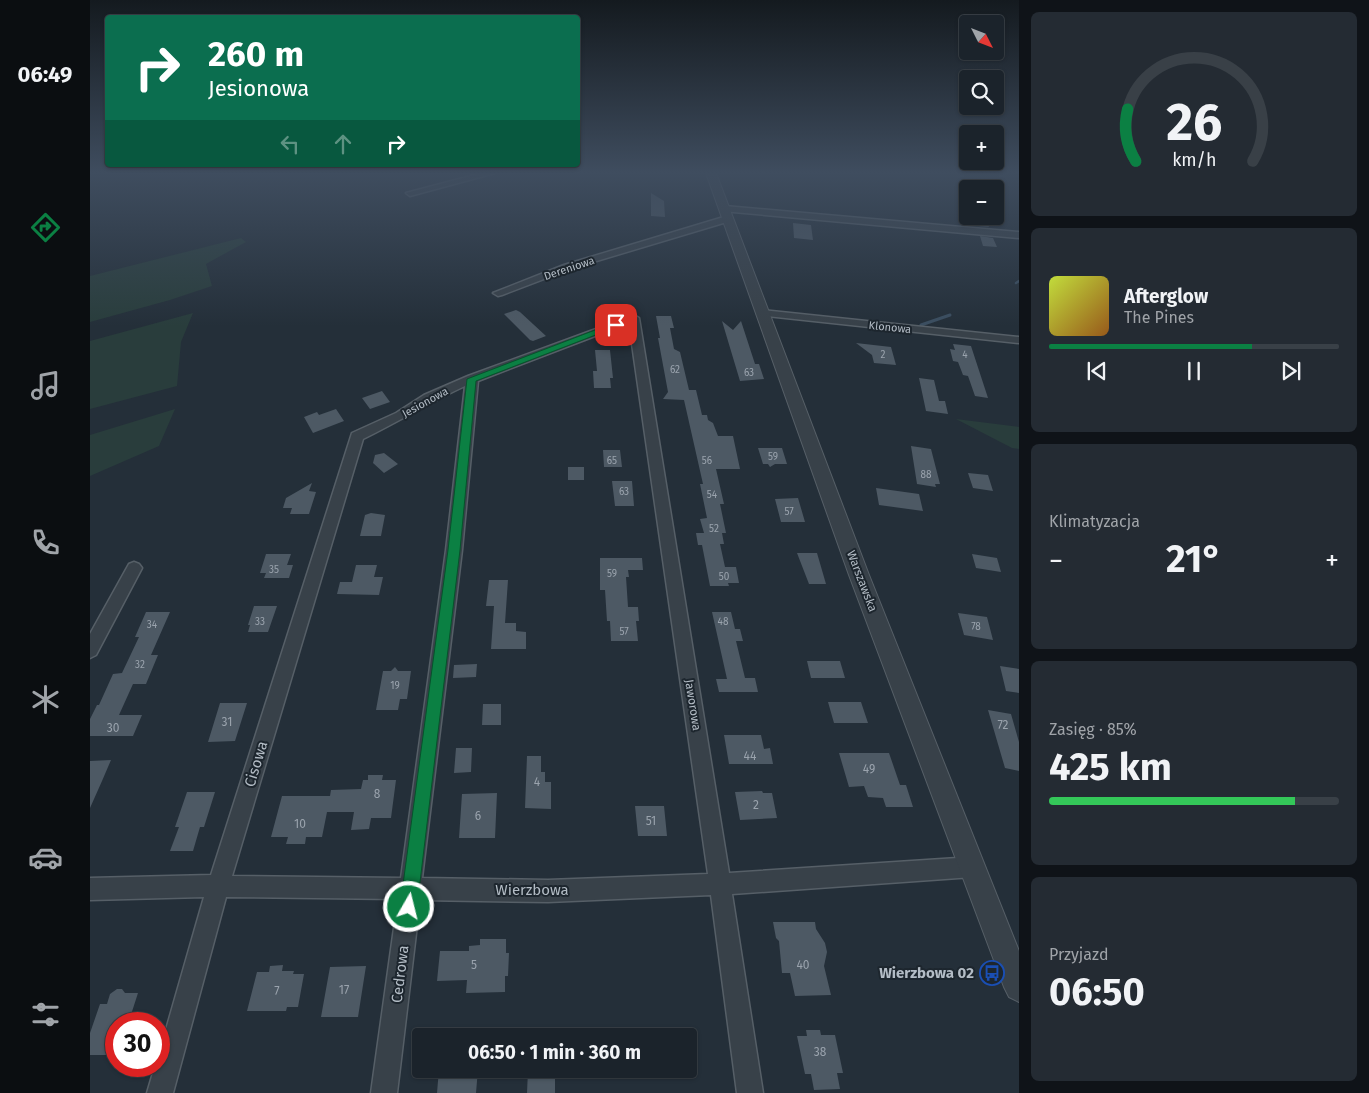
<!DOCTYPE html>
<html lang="pl">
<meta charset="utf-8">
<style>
:root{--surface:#1b232b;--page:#242b33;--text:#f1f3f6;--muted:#a0a4a9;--line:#394047;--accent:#0b8043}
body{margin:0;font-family:"Fira Sans",sans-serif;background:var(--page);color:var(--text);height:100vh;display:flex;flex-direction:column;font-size:19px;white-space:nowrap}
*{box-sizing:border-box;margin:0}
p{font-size:16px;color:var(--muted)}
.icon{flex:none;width:28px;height:28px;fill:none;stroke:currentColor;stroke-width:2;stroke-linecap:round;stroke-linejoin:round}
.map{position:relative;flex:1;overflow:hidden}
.sheet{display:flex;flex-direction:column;gap:12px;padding:12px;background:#0f1318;width:350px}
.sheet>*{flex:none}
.top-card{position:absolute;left:15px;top:15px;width:475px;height:152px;border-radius:5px;box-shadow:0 1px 4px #0004,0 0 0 1px var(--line);background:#0b6e4f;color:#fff;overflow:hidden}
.needle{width:32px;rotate:132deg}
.tools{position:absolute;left:869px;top:15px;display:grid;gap:10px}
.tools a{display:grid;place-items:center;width:45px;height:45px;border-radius:5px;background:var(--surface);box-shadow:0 1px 4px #0004,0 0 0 1px var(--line);font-size:25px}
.speed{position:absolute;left:15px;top:1012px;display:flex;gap:10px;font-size:25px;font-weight:700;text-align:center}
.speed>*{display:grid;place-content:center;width:65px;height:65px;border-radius:50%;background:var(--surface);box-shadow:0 1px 4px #0004,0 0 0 1px var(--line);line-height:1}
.speed .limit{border:8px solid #d22;background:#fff;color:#111}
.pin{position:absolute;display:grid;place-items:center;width:42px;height:42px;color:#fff;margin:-21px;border-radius:10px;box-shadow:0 2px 8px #0006}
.me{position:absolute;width:55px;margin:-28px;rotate:8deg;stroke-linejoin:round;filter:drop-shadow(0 0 4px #0008)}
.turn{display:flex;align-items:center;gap:18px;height:105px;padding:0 20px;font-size:22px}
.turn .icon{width:65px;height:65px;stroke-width:2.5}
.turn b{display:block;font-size:35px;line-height:42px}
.lanes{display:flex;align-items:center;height:48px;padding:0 20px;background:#0003;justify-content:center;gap:25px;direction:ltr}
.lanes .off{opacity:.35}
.big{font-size:38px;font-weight:700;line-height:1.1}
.sheet .widget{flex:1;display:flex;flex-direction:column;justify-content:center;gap:8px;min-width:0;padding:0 18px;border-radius:8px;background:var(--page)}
.sheet .dial{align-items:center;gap:0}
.dial svg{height:130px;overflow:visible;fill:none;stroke:var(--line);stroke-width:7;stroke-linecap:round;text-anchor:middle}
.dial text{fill:var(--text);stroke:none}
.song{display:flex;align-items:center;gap:15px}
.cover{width:60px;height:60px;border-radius:8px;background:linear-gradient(135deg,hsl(70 70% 55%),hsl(30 70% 35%))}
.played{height:5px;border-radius:2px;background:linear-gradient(90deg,var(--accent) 70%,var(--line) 70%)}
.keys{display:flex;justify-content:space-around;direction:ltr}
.heat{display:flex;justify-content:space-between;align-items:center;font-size:28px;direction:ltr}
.charge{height:8px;border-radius:4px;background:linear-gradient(90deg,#34c759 85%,var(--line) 0)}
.trip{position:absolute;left:322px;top:1028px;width:285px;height:50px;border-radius:5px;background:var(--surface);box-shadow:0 1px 4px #0004,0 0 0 1px var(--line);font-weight:700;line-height:50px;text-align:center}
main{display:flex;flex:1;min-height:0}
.dock{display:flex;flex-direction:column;width:90px;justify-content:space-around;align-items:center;background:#0b0e11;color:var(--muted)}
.dock .icon{width:35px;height:35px}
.dock .active{color:var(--accent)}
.dock b{font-size:22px;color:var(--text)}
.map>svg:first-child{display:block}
</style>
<main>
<nav class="dock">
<b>06:49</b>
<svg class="icon active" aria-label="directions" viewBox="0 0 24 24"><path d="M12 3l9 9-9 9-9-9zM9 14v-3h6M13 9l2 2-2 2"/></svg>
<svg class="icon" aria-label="music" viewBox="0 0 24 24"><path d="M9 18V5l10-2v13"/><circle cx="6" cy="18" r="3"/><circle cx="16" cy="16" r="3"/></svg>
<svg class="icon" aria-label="phone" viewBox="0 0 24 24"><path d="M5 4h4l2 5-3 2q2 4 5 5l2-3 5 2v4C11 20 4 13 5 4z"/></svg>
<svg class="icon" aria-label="climate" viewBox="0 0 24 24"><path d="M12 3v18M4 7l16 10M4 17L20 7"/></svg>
<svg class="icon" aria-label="car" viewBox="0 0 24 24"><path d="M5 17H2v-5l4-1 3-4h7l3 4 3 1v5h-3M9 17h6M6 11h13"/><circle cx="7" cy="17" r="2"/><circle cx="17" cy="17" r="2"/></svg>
<svg class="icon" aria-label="filters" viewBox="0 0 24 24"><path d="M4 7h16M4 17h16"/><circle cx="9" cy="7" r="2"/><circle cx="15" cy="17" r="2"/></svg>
</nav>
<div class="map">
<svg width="929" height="1093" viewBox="0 0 929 1093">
<rect width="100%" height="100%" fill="#242f39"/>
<path fill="#293d3c" d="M 151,238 L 156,242 L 116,264 L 122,286 L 80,300 L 0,322 L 0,276 Z
M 103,313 L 91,342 L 87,386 L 0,409 L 0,341 Z
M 85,409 L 69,446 L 0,476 L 0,435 Z
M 866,419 L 929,427 L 929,449 L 922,448 Z"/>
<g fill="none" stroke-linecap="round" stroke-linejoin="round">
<path stroke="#3b4e60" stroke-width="2.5" d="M 926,283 L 929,281"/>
<path stroke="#3b4e60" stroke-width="3" d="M 831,325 L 860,315"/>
</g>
<path fill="#4d5964" d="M 561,193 L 574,201 L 575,217 L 561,216 Z
M 883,216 L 895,216 L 899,227 L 886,226 Z
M 703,223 L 721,225 L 723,240 L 704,238 Z
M 890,236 L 903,238 L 907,247 L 893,246 Z
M 426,310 L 430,312 L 456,336 L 443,341 L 440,340 L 414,314 Z
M 566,316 L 581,316 L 584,328 L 580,328 L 584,349 L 590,352 L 599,390 L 606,390 L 612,415 L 617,415 L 618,420 L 623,423 L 628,436 L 643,436 L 650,469 L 626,469 L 634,504 L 630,504 L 636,533 L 632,533 L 634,544 L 630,544 L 635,567 L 646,567 L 649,583 L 638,583 L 639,586 L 620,586 L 612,545 L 608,545 L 606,533 L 614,533 L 610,519 L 617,518 L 610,484 L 613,484 L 594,400 L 573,399 L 578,392 L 568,338 L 570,338 Z
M 632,321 L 643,330 L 651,321 L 665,364 L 669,364 L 674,379 L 650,381 Z
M 766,343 L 801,347 L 806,365 L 784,363 L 782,355 Z
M 863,344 L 881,346 L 898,398 L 885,396 L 878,376 L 873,375 L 868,362 L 863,361 L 860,349 L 865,350 Z
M 505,350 L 520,350 L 523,378 L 520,378 L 521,388 L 504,388 L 503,371 L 507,371 Z
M 829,378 L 844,380 L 849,401 L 855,401 L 858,414 L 836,411 Z
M 292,391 L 300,402 L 280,409 L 272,398 Z
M 246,409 L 254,421 L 223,433 L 214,417 L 227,412 L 229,415 Z
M 821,446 L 841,449 L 850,484 L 845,484 L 846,487 L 827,484 Z
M 668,448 L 692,448 L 697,464 L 685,464 L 680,467 L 678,464 L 673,464 Z
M 513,450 L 530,450 L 532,467 L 514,467 Z
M 294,453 L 308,464 L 294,473 L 283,463 L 285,455 Z
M 478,467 L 494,467 L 494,480 L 478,480 Z
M 878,473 L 898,475 L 903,491 L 883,488 Z
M 522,481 L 542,481 L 544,506 L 525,506 Z
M 222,483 L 219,491 L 226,492 L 219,514 L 200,514 L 202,508 L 193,508 L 196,498 Z
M 786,488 L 829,494 L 833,511 L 789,505 Z
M 708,498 L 715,522 L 691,522 L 685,499 Z
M 281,513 L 295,515 L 291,536 L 270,536 L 275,515 Z
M 707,553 L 727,553 L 736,584 L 719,584 Z
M 176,554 L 201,554 L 197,565 L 203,565 L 199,578 L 174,578 L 176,573 L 170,573 Z
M 882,554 L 907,558 L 911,572 L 886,568 Z
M 510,558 L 552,558 L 553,570 L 538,570 L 539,577 L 536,577 L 538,607 L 548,607 L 549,621 L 546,621 L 548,641 L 521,641 L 520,621 L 517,621 L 515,590 L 510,590 Z
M 266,565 L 287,565 L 284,577 L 293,577 L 289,595 L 247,594 L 250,582 L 262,582 Z
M 399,580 L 418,580 L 415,623 L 426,623 L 426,631 L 436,632 L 436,649 L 401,649 L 404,606 L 396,606 Z
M 164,606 L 187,606 L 178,632 L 158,632 L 160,625 L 158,625 Z
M 56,612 L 80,612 L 61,655 L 68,655 L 56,684 L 43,684 L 29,715 L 52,715 L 43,736 L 0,736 L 0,719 L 7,705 L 9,705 L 23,674 L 32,673 L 49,637 L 45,637 Z
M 622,612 L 641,612 L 645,629 L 650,629 L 653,641 L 646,641 L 655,678 L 665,678 L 668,692 L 629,692 L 626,679 L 637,679 Z
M 868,613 L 897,617 L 903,640 L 874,635 Z
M 717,661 L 750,661 L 755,678 L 721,678 Z
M 387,664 L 386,677 L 363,678 L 364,665 Z
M 910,666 L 929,669 L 929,693 L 916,691 Z
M 305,667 L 308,671 L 321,671 L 317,699 L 310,699 L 308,710 L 286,710 L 293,671 L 301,671 Z
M 738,702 L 771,702 L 778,723 L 744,723 Z
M 130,703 L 157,703 L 145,741 L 118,742 Z
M 393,704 L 411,704 L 411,725 L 392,725 Z
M 898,710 L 921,714 L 929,742 L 929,771 L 915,768 Z
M 634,735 L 671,735 L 674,749 L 680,748 L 683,764 L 639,764 Z
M 366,748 L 382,748 L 381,772 L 364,773 Z
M 749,753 L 799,753 L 810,785 L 816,785 L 823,807 L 796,807 L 793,798 L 778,797 L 774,786 L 759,787 Z
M 437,756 L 451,756 L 451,772 L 455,772 L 455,782 L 461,782 L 461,809 L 435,808 Z
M 21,760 L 12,781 L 0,808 L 0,761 Z
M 278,775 L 293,775 L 292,780 L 306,780 L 301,818 L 281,818 L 279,829 L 261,830 L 264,812 L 237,812 L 232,837 L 216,837 L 215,844 L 196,844 L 198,837 L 181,837 L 192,796 L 240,796 L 241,790 L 271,789 L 273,780 L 278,780 Z
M 672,791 L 673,793 L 682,793 L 687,818 L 650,820 L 645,792 Z
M 97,792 L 125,792 L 114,827 L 110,827 L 103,851 L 80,851 L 89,827 L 85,827 Z
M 407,793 L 405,838 L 369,838 L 372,794 Z
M 545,806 L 574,806 L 577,836 L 548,836 Z
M 683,922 L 725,922 L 726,929 L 735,943 L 737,952 L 734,966 L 741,995 L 705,996 L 700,973 L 692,973 L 689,941 L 686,938 Z
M 390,939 L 416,939 L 416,953 L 419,953 L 418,976 L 415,976 L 415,992 L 376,993 L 377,980 L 347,981 L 350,951 L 379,951 L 379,946 L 390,945 Z
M 193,965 L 192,971 L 204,971 L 203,974 L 214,974 L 208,1007 L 197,1007 L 196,1011 L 157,1011 L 167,972 L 179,972 L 180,966 Z
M 276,966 L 268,1017 L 231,1017 L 240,967 Z
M 27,989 L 32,989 L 35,993 L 48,993 L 38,1024 L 26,1024 L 26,1055 L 0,1055 L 0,1033 L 10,1004 L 17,1004 L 20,994 Z
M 716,1030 L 730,1030 L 731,1035 L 745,1035 L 753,1073 L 747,1073 L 750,1089 L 724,1090 L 721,1074 L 715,1074 L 707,1036 L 717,1036 Z
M 349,1069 L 388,1069 L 386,1093 L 347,1093 Z
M 438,1070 L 465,1071 L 465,1093 L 437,1093 Z"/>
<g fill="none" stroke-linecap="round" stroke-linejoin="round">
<defs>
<path id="minor" d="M 392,173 L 405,173 L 320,196 L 316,193 Z
M 635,206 L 929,232 L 929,238 L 632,211 L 632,207 Z
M 637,216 L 641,219 L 640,221 L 480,269 L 412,295 L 408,296 L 403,293 L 474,265 Z
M 672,310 L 929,337 L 929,343 L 668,315 L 667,313 Z
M 544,315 L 549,318 L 639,873 L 883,857 L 890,860 L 893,867 L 890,874 L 883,877 L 642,894 L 673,1093 L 647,1093 L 621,895 L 458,902 L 330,900 L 307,1093 L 281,1093 L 308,899 L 136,897 L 83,1093 L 57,1093 L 65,1066 L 69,1066 L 69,1054 L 114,897 L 0,900 L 0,878 L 121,875 L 262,433 L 306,413 L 334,395 L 378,376 ZM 539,323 L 618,874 L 458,880 L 332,878 L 372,550 L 388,381 ZM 375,386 L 356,550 L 311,878 L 142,876 L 273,439 C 308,422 340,402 375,386 Z
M 44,562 L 49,564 L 52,568 L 6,655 L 0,658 L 0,634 L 39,564 Z"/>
<path id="tertiary" d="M 616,173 L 626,173 L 779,575 L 929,951 L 929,1002 L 919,997 L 914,987 L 759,575 Z"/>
</defs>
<use href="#minor" stroke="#565f67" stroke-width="3"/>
<use href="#tertiary" stroke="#565f67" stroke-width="2"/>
<use href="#minor" fill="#384149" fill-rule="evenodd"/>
<use href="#tertiary" fill="#384149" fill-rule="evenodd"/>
</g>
<linearGradient id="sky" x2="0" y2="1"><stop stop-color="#141a1f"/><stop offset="0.53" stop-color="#3f4d5f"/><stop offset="1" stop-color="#3f4d5f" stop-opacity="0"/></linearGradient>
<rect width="929" height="326" fill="url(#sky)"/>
<path fill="#0b8043" stroke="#07532c" d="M 526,322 L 530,325 L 529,326 L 386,381 L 370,550 L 327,907 L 324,913 L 319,915 L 313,913 L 310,907 L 358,550 L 377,379 Z"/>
<defs>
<symbol id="bus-ring" viewBox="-11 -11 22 22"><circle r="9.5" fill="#1d262e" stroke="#1a4fb4" stroke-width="1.5"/><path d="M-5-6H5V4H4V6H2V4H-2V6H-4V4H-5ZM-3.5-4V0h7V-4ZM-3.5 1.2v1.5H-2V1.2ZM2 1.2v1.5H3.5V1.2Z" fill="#1a4fb4"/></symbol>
</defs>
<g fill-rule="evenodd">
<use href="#bus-ring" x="888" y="959" width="28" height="28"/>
</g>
<g text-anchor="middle" stroke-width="4" stroke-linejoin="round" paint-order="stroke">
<g font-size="10" fill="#9aa3ad">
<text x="793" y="358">2</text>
<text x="875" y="358">4</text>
<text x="585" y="373">62</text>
<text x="659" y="376">63</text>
<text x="683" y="460">59</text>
<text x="522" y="464">65</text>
<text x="617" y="464">56</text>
<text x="836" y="478">88</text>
<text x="534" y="495">63</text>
<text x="622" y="498">54</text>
<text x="699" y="515">57</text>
<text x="624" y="532">52</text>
<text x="184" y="573">35</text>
<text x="522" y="577">59</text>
<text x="634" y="580">50</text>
<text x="170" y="625">33</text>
<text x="633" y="625">48</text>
<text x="62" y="628">34</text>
<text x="886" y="630">78</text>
<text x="534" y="635">57</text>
<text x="50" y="668">32</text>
<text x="305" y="689">19</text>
</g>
<g font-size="11" fill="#b3bcc5" stroke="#1d262e">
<text transform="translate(479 268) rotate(-19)" y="4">Dereniowa</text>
<text transform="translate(800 327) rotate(6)" y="4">Klonowa</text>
<text transform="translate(335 402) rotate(-29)" y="4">Jesionowa</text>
</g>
<g font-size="12" fill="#b3bcc5" stroke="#1d262e">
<text transform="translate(772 581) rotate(69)" y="4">Warszawska</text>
<text transform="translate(603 705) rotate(81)" y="4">Jaworowa</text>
</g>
<g font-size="12" fill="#9aa3ad">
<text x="137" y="726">31</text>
<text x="913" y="729">72</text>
<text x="23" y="732">30</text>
<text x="660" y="760">44</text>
<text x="779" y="773">49</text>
<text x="447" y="786">4</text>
<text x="287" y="798">8</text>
<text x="666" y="809">2</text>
<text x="388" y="820">6</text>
<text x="561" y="825">51</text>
<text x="210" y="828">10</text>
<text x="384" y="969">5</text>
<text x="713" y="969">40</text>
<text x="254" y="994">17</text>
<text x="187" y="995">7</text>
<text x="730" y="1056">38</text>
</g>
<g font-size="15" fill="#b3bcc5" stroke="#1d262e">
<text transform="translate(166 764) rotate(-73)" y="5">Cisowa</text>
<text x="442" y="895">Wierzbowa</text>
<text transform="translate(310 974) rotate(-83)" y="5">Cedrowa</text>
</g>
<g font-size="15" font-weight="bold" fill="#b3bcc5" stroke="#1d262e" text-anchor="end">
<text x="884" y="978">Wierzbowa 02</text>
</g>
</g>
</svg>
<div class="tools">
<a><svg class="needle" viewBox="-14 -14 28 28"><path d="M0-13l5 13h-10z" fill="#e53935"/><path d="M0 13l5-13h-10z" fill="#a0a4a9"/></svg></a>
<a><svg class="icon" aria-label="search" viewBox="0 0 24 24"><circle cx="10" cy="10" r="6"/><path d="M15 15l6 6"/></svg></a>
<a>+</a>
<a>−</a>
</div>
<div class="speed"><div class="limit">30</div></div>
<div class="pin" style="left:526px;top:325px;background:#d93025"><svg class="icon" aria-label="arrive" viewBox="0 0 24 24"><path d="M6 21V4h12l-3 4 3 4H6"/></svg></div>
<svg class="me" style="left:319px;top:907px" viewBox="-20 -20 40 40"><circle r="17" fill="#0b8043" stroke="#fff" stroke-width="3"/><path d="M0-11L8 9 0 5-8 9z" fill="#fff"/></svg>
<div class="trip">06:50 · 1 min · 360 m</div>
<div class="top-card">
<div class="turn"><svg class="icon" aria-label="right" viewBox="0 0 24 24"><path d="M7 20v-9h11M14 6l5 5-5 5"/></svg><div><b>260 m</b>Jesionowa</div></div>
<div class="lanes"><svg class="icon off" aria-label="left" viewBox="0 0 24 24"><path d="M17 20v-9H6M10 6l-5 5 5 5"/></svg><svg class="icon off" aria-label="ahead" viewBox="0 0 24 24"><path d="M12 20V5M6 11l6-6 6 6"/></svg><svg class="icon" aria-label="right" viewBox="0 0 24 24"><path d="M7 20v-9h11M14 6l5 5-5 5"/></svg></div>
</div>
</div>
<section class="sheet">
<div class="widget dial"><svg viewBox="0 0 100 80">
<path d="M14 69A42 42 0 1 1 86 69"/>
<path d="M14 69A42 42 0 0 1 9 37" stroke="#0b8043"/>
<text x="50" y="56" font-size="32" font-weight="700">26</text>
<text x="50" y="72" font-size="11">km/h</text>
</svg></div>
<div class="widget">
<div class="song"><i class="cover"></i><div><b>Afterglow</b><p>The Pines</p></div></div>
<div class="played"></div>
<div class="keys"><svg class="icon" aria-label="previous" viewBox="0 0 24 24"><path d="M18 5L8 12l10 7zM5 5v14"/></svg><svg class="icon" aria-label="pause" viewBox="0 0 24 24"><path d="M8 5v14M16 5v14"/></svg><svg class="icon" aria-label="next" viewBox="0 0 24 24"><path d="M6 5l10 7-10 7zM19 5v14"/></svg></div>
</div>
<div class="widget"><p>Klimatyzacja</p>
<div class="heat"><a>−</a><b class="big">21°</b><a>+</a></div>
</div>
<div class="widget"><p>Zasięg · 85%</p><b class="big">425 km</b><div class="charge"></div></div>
<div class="widget"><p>Przyjazd</p><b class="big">06:50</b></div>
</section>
</main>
